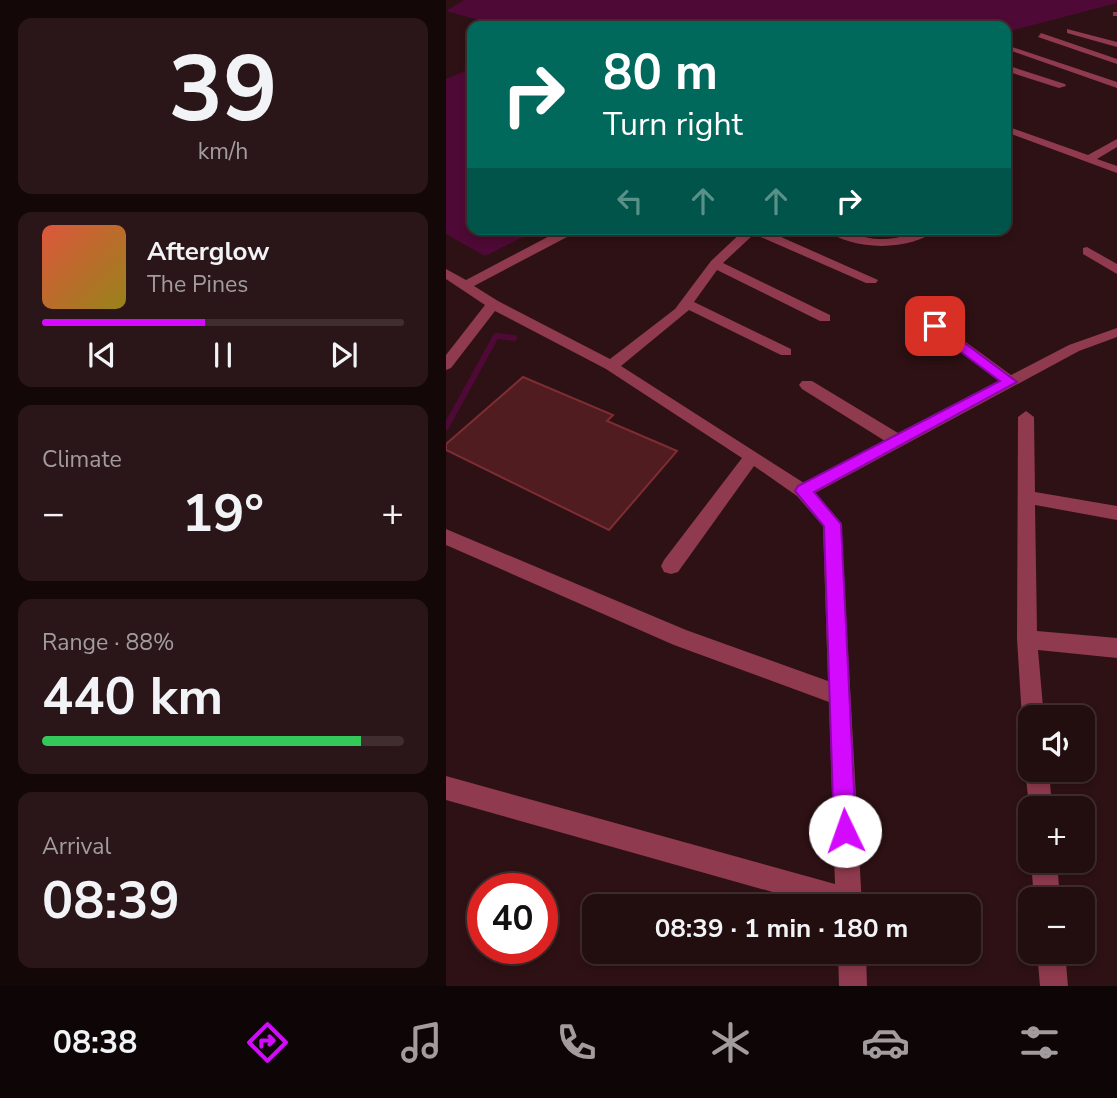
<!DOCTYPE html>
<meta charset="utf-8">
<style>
:root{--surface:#220d0f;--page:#2a1618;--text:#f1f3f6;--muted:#a29c9e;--line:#3f2d2f;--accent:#d40aff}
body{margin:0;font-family:"Nunito Sans",sans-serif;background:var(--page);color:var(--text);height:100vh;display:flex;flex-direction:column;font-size:26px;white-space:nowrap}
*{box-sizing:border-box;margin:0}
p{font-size:23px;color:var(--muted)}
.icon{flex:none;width:38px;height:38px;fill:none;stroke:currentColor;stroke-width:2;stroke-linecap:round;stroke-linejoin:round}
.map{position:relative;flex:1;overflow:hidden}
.side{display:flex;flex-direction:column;gap:18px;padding:18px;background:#130708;width:446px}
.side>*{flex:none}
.guide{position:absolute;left:21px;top:21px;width:544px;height:214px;border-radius:14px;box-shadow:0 4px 10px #0003,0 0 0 2px var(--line);background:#00695c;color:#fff;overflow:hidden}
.buttons{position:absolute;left:572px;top:705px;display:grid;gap:14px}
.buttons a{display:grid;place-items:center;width:77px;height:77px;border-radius:14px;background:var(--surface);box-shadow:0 4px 10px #0003,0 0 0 2px var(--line);font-size:35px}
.speed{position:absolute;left:21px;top:873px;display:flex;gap:14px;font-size:35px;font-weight:700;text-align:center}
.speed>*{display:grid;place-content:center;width:91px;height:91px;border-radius:50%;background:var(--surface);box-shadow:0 4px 10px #0003,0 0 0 2px var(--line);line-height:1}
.speed .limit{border:10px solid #d22;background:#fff;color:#111}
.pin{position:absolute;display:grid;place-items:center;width:60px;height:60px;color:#fff;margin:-30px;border-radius:14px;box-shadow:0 4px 10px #0006}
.me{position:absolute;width:77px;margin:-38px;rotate:357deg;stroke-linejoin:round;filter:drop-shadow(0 0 5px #0008)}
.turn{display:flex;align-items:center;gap:24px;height:147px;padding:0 21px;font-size:32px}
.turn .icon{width:91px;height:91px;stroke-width:2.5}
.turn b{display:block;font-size:49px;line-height:60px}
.lanes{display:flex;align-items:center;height:66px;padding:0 21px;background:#0003;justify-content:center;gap:35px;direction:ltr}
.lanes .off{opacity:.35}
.big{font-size:52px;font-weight:700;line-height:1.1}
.side .widget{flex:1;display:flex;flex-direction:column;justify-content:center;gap:10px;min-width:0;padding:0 24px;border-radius:14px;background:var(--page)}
.side .dial{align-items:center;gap:0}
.dial b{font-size:91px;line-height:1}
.song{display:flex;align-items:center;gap:21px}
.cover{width:84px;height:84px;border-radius:10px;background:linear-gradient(135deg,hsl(10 70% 55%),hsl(50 70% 35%))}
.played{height:7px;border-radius:4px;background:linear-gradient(90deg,var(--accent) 45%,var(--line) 45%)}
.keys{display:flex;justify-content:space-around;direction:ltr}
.heat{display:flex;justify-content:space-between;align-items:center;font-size:38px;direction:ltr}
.charge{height:10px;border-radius:5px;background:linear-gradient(90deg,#34c759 88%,var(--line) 0)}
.trip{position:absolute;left:136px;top:894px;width:399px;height:70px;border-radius:14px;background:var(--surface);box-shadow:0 4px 10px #0003,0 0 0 2px var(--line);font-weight:700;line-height:70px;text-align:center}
.tab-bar{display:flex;height:112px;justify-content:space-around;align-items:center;background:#0e0506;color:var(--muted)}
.tab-bar .icon{width:49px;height:49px}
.tab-bar .active{color:var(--accent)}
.tab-bar b{font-size:32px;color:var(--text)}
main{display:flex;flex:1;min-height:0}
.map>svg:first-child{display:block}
</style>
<main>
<section class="side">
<div class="widget dial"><b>39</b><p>km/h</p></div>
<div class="widget">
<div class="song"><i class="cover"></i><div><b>Afterglow</b><p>The Pines</p></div></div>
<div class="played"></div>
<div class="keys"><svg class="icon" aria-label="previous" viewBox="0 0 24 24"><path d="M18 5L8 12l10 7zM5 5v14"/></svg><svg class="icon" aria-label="pause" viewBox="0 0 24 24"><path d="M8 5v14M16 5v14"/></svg><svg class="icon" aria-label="next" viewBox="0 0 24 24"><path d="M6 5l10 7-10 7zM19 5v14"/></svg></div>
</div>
<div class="widget"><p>Climate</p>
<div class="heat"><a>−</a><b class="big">19°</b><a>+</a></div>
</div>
<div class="widget"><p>Range · 88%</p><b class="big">440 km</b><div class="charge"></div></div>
<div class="widget"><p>Arrival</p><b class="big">08:39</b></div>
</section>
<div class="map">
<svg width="671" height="986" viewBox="0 0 671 986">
<rect width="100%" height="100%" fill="#2e1114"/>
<path fill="#4f0936" d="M 18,0 L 671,0 L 671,3 L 560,32 L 560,26 L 55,26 L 0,11 Z
M 26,68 L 26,229 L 93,229 L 39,256 L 0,234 L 0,79 Z"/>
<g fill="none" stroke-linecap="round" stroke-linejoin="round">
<path stroke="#4f0936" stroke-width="6" d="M 0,427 L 50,336 L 68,338"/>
</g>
<path fill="#501c20" stroke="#7d2d33" stroke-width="2" d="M 77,377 L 167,415 L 161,421 L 231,451 L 163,530 L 0,450 L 0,444 Z"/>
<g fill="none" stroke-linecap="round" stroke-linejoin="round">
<path fill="#8f3a4e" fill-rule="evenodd" d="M 667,12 L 671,12 L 671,16 L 667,16 Z
M 621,29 L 671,42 L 671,47 L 621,33 Z
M 595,33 L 671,59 L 671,64 L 592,37 Z
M 563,46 L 671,82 L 671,88 L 563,50 Z
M 560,65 L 619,84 L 620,86 L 613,88 L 560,71 Z
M 560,126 L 642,155 L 671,139 L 671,147 L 651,159 L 671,166 L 671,173 L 560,132 Z
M 299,229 L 317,229 L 432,280 L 430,283 L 420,283 L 308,234 L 277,263 L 384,315 L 384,321 L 374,321 L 271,270 L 248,302 L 345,349 L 345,355 L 335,355 L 243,310 L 175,366 L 358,483 L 439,441 L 356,389 L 353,385 L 356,381 L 366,381 L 452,433 L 553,381 L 463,314 L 463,308 L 473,308 L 565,375 L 623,345 L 671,328 L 671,337 L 633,351 L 369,493 L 395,524 L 416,906 L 376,906 L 0,800 L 0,776 L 389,884 L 383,702 L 228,645 L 0,545 L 0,529 L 240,630 L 382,681 L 377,526 L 351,496 L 308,466 L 232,572 L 225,574 L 218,572 L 215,566 L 218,560 L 296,458 L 160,369 L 49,311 L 5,368 L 0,370 L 0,355 L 39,305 L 0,279 L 0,269 L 20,280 L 113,231 L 121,231 L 121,237 L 28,286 L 52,301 L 164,359 L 229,309 L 265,261 Z
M 378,229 C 399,229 417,240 438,239 C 457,239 473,229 492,229 C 464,252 406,251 378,229 Z
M 641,247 L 671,264 L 671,274 L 637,254 L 637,248 Z
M 580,411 L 588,417 L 589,492 L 671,506 L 671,520 L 589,505 L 591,631 L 671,638 L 671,658 L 592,650 L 598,718 L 584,718 L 584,728 L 579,726 L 576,718 L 571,639 L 572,417 Z
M 584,761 L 584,770 L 603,770 L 606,808 L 584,808 L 584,814 L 579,770 Z
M 585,861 L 611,861 L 614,900 L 588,900 Z
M 392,952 L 420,952 L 421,986 L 393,986 Z
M 591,952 L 619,952 L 622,986 L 594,986 Z"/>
</g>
<path fill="#d40aff" stroke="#8a06a6" stroke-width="2" d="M 484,324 L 493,324 L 571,382 L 368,492 L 395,524 L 410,831 L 407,838 L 399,842 L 391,838 L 388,831 L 378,526 L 349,491 L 352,486 L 554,381 L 484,329 Z"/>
</svg>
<div class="buttons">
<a><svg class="icon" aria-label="sound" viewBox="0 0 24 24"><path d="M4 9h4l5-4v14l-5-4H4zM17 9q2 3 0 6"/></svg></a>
<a>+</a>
<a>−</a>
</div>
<div class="speed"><div class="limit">40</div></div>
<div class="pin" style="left:489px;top:326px;background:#d93025"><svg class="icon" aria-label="arrive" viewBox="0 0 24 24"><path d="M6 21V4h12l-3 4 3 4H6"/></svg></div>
<svg class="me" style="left:399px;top:831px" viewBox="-20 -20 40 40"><circle r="19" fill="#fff"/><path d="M0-13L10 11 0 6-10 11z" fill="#d40aff"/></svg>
<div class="trip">08:39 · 1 min · 180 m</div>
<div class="guide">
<div class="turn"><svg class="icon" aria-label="right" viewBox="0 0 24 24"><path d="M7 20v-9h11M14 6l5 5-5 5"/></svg><div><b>80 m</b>Turn right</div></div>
<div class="lanes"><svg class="icon off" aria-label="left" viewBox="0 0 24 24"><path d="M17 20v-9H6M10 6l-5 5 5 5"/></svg><svg class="icon off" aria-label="ahead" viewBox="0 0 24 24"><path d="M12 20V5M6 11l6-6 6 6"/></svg><svg class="icon off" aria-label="ahead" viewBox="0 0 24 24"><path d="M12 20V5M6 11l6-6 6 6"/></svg><svg class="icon" aria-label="right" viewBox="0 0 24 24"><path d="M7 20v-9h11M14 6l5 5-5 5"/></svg></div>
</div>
</div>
</main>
<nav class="tab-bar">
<b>08:38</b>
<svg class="icon active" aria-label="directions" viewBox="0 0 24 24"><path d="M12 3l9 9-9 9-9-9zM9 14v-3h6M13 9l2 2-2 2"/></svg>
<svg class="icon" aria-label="music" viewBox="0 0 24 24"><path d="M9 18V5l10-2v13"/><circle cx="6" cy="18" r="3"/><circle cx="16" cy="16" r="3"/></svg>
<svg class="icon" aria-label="phone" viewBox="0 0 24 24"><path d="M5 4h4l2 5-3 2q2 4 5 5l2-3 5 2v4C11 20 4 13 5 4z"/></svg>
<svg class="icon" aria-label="climate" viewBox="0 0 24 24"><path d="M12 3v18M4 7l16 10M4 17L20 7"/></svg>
<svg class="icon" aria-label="car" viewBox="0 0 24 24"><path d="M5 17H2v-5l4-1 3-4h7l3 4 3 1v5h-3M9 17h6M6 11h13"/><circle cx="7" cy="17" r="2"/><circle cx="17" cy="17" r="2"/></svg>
<svg class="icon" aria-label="filters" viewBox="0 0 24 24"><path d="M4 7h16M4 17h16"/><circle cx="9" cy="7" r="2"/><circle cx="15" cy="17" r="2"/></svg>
</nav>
